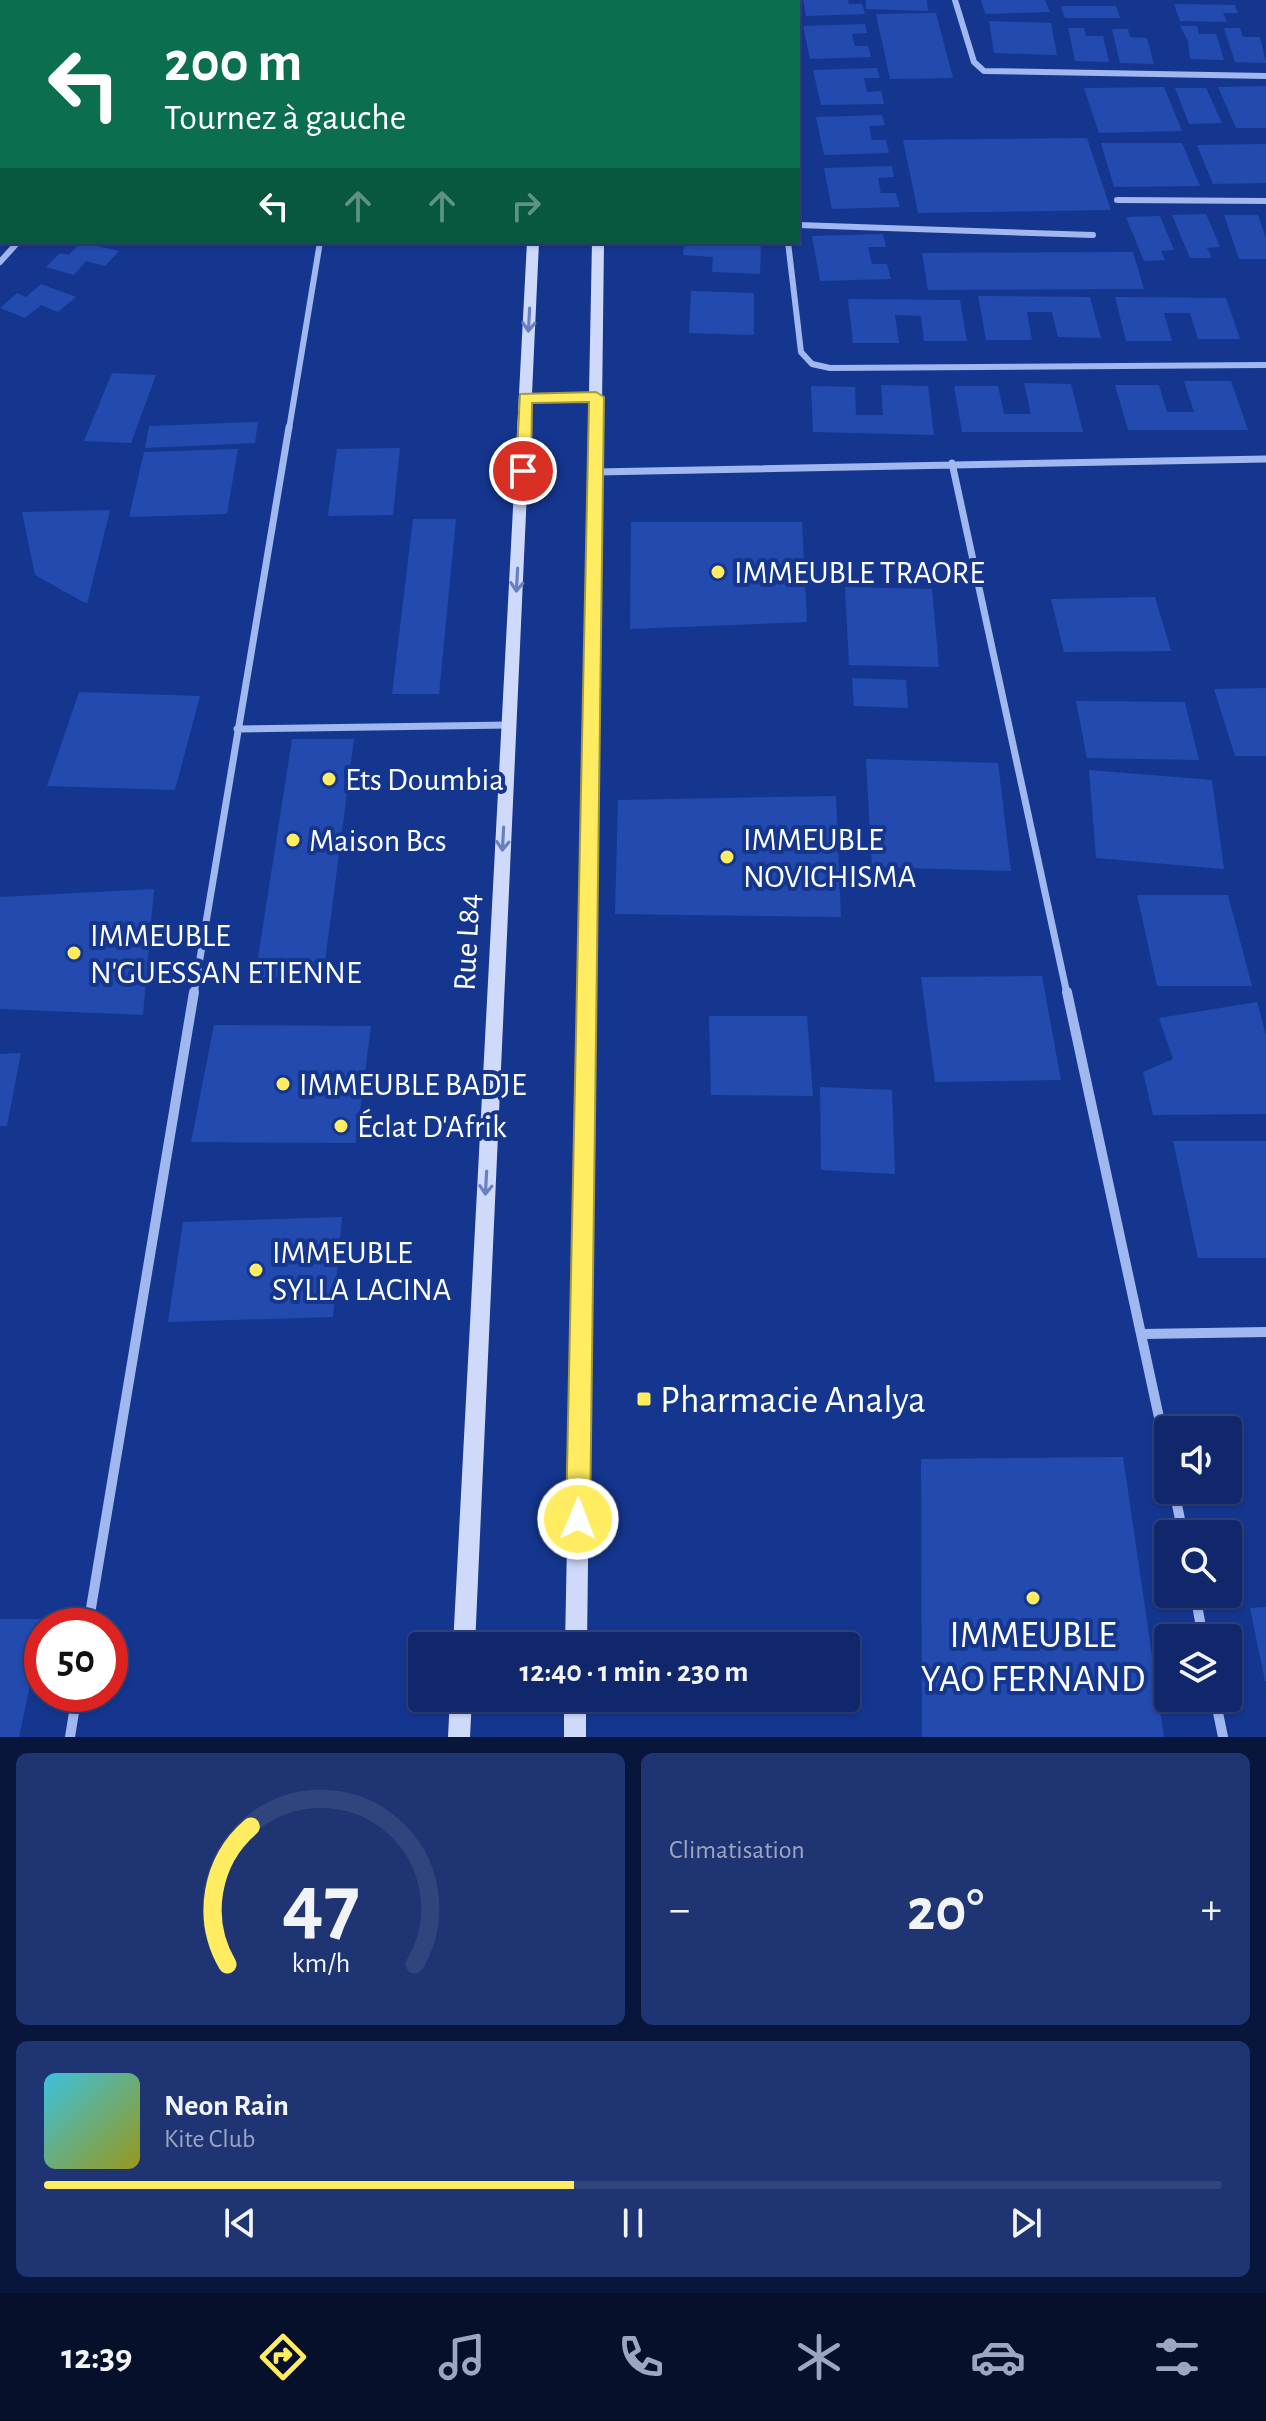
<!DOCTYPE html>
<html lang="fr">
<meta charset="utf-8">
<style>
:root{--surface:#10286b;--page:#1e3473;--text:#f1f3f6;--muted:#9ca6c1;--line:#30447e;--accent:#ffec60}
body{margin:0;font-family:"Alegreya Sans",sans-serif;background:var(--page);color:var(--text);height:100vh;display:flex;flex-direction:column;font-size:30px;white-space:nowrap}
*{box-sizing:border-box;margin:0}
p{font-size:26px;color:var(--muted)}
.icon{flex:none;width:44px;height:44px;fill:none;stroke:currentColor;stroke-width:2;stroke-linecap:round;stroke-linejoin:round}
.map{position:relative;height:1737px;overflow:hidden}
.side{display:flex;flex-direction:column;gap:16px;padding:16px;background:#09163b;flex:1}
.side>*{flex:none}
.guide{position:absolute;left:0px;top:0px;width:800px;height:244px;box-shadow:0 2px 6px #0004,0 0 0 2px var(--line);background:#0b6e4f;color:#fff;overflow:hidden}
.tools{position:absolute;left:1154px;top:1416px;display:grid;gap:16px}
.tools a{display:grid;place-items:center;width:88px;height:88px;border-radius:8px;background:var(--surface);box-shadow:0 2px 6px #0004,0 0 0 2px var(--line);font-size:40px}
.speed{position:absolute;left:24px;top:1608px;display:flex;gap:16px;font-size:40px;font-weight:700;text-align:center}
.speed>*{display:grid;place-content:center;width:104px;height:104px;border-radius:50%;background:var(--surface);box-shadow:0 2px 6px #0004,0 0 0 2px var(--line);line-height:1}
.speed .limit{border:12px solid #d22;background:#fff;color:#111}
.pin{position:absolute;display:grid;place-items:center;width:68px;height:68px;color:#fff;margin:-34px;border:4px solid #fff;border-radius:50%;box-shadow:0 2px 8px #0007}
.me{position:absolute;width:88px;margin:-44px;rotate:1deg;stroke-linejoin:round;filter:drop-shadow(0 0 6px #0008)}
.turn{display:flex;align-items:center;gap:28px;height:168px;padding:0 32px;font-size:36px}
.turn .icon{width:104px;height:104px;stroke-width:2.5}
.turn b{display:block;font-size:56px;line-height:68px}
.lanes{display:flex;align-items:center;height:76px;padding:0 32px;background:#0003;justify-content:center;gap:40px;direction:ltr}
.lanes .off{opacity:.35}
.big{font-size:60px;font-weight:700;line-height:1.1}
.side .card{flex:1;display:flex;flex-direction:column;justify-content:center;gap:12px;min-width:0;padding:0 28px;border-radius:12px;background:var(--page)}
.side .dial{align-items:center;gap:0}
.dial svg{height:208px;overflow:visible;fill:none;stroke:var(--line);stroke-width:7;stroke-linecap:round;text-anchor:middle}
.dial text{fill:var(--text);stroke:none}
.song{display:flex;align-items:center;gap:24px}
.cover{width:96px;height:96px;border-radius:12px;background:linear-gradient(135deg,hsl(190 70% 55%),hsl(60 70% 35%))}
.played{height:8px;border-radius:4px;background:linear-gradient(90deg,var(--accent) 45%,var(--line) 45%)}
.keys{display:flex;justify-content:space-around;direction:ltr}
.heat{display:flex;justify-content:space-between;align-items:center;font-size:44px;direction:ltr}
.side .tiles{flex:1;display:grid;gap:16px;grid-template-columns:1fr 1fr}
.card:last-child{grid-column:span 2}
.trip{position:absolute;left:408px;top:1632px;width:452px;height:80px;border-radius:8px;background:var(--surface);box-shadow:0 2px 6px #0004,0 0 0 2px var(--line);font-weight:700;line-height:80px;text-align:center}
.dock{display:flex;height:128px;justify-content:space-around;align-items:center;background:#06102b;color:var(--muted)}
.dock .icon{width:56px;height:56px}
.dock .on{color:var(--accent)}
.dock b{font-size:36px;color:var(--text)}
.map>svg:first-child{display:block}
</style>
<div class="map">
<svg width="1266" height="1737" viewBox="0 0 1266 1737">
<rect width="100%" height="100%" fill="#15368f"/>
<path fill="#234aae" d="M 803,0 L 848,0 L 849,4 L 862,4 L 865,14 L 806,16 Z
M 866,0 L 927,0 L 928,11 L 866,9 Z
M 981,0 L 1045,0 L 1050,12 L 985,14 Z
M 1174,4 L 1235,5 L 1238,13 L 1223,13 L 1227,22 L 1180,21 Z
M 1061,6 L 1116,6 L 1120,18 L 1065,18 Z
M 936,13 L 953,78 L 890,79 L 876,14 Z
M 989,21 L 1051,23 L 1057,55 L 994,53 Z
M 865,24 L 867,33 L 852,34 L 855,46 L 868,46 L 871,57 L 810,59 L 803,26 Z
M 1180,26 L 1197,26 L 1199,34 L 1216,34 L 1224,60 L 1190,59 L 1188,41 Z
M 1068,28 L 1084,28 L 1086,36 L 1103,36 L 1109,62 L 1075,61 Z
M 1224,28 L 1240,28 L 1243,37 L 1260,37 L 1266,63 L 1235,62 Z
M 1112,29 L 1128,29 L 1130,37 L 1147,38 L 1154,64 L 1120,63 Z
M 877,68 L 880,78 L 864,78 L 867,92 L 881,91 L 884,104 L 821,105 L 813,70 Z
M 1266,86 L 1266,128 L 1236,128 L 1218,87 Z
M 1164,87 L 1182,131 L 1099,133 L 1084,88 Z
M 1175,88 L 1206,88 L 1222,123 L 1189,124 Z
M 882,115 L 885,125 L 869,126 L 872,140 L 886,140 L 889,153 L 824,155 L 816,117 Z
M 1087,138 L 1111,210 L 918,213 L 903,140 Z
M 1101,143 L 1182,143 L 1200,186 L 1114,187 Z
M 1266,144 L 1266,183 L 1213,184 L 1197,145 Z
M 892,166 L 894,177 L 878,178 L 881,193 L 896,193 L 900,207 L 832,209 L 824,168 Z
M 1206,214 L 1220,247 L 1207,248 L 1212,258 L 1190,258 L 1172,215 Z
M 1224,215 L 1258,215 L 1266,238 L 1266,259 L 1239,259 Z
M 1160,216 L 1174,250 L 1161,251 L 1165,260 L 1144,261 L 1126,217 Z
M 883,234 L 886,247 L 868,247 L 872,264 L 887,264 L 891,279 L 820,281 L 812,236 Z
M 81,242 L 119,251 L 105,266 L 86,261 L 74,275 L 46,267 L 60,253 L 69,255 Z
M 684,242 L 761,242 L 760,274 L 712,272 L 713,257 L 683,255 Z
M 1133,252 L 1144,289 L 928,290 L 922,253 Z
M 41,284 L 76,297 L 58,312 L 41,305 L 25,318 L 0,308 L 17,293 L 26,297 Z
M 691,291 L 754,293 L 754,335 L 689,333 Z
M 978,296 L 1090,297 L 1101,338 L 1058,337 L 1052,312 L 1027,312 L 1032,340 L 986,340 Z
M 1115,297 L 1226,298 L 1240,339 L 1198,339 L 1190,313 L 1164,313 L 1172,341 L 1126,341 Z
M 848,299 L 960,300 L 967,341 L 924,341 L 921,316 L 895,315 L 899,343 L 853,343 Z
M 112,373 L 156,375 L 131,443 L 84,441 Z
M 1184,381 L 1231,381 L 1248,430 L 1128,430 L 1115,385 L 1159,385 L 1167,412 L 1194,412 Z
M 1024,383 L 1071,384 L 1083,432 L 962,432 L 954,386 L 998,386 L 1004,414 L 1031,414 Z
M 881,385 L 928,386 L 934,435 L 813,432 L 811,386 L 855,387 L 856,415 L 883,415 Z
M 258,422 L 255,443 L 145,448 L 149,426 Z
M 400,448 L 393,515 L 328,516 L 337,449 Z
M 238,449 L 227,514 L 129,517 L 144,452 Z
M 110,510 L 87,604 L 35,575 L 22,512 Z
M 413,519 L 456,519 L 439,694 L 392,694 Z
M 631,522 L 802,522 L 807,622 L 630,629 Z
M 845,587 L 932,589 L 939,667 L 849,665 Z
M 1155,597 L 1171,651 L 1064,652 L 1051,599 Z
M 852,678 L 906,680 L 908,708 L 854,706 Z
M 1266,688 L 1266,756 L 1235,756 L 1214,689 Z
M 79,692 L 200,696 L 175,790 L 47,786 Z
M 1076,701 L 1185,702 L 1199,760 L 1087,758 Z
M 292,739 L 354,739 L 323,977 L 255,977 Z
M 866,759 L 998,763 L 1011,871 L 872,867 Z
M 1089,770 L 1212,780 L 1224,869 L 1096,858 Z
M 836,796 L 841,917 L 615,914 L 618,800 Z
M 154,889 L 143,1015 L 0,1009 L 0,897 Z
M 1137,895 L 1228,895 L 1252,986 L 1157,986 Z
M 1042,976 L 1061,1080 L 935,1082 L 921,977 Z
M 1257,1002 L 1266,1035 L 1266,1114 L 1153,1115 L 1143,1072 L 1173,1059 L 1159,1018 Z
M 709,1016 L 807,1016 L 813,1096 L 711,1095 Z
M 214,1025 L 371,1026 L 356,1143 L 191,1142 Z
M 21,1053 L 7,1126 L 0,1126 L 0,1054 Z
M 820,1087 L 892,1090 L 895,1174 L 821,1170 Z
M 1173,1141 L 1266,1141 L 1266,1258 L 1198,1258 Z
M 342,1217 L 333,1317 L 168,1322 L 183,1222 Z
M 1123,1457 L 1164,1737 L 922,1737 L 921,1459 Z
M 1266,1607 L 1266,1681 L 1265,1681 L 1250,1608 Z
M 0,1619 L 44,1619 L 19,1737 L 0,1737 Z"/>
<g fill="none" stroke-linecap="round" stroke-linejoin="round">
<path stroke="#a0b7f0" stroke-width="6" d="M 955,0 L 974,62 L 984,71 L 1266,76
M 1117,200 L 1266,201
M 798,225 L 1093,235
M 788,242 L 801,352 L 812,364 L 830,368 L 1266,365
M 0,262 L 18,242
M 289,429 L 320,242"/>
<path stroke="#a0b7f0" stroke-width="7" d="M 952,463 L 1067,994
M 596,472 L 1266,459
M 237,729 L 509,725
M 194,994 L 289,427"/>
<path stroke="#a0b7f0" stroke-width="10" d="M 1067,992 L 1168,1459
M 1143,1334 L 1266,1332
M 1174,1490 L 1183,1534
M 1195,1594 L 1203,1638
M 88,1626 L 194,992
M 1215,1698 L 1223,1737
M 70,1737 L 77,1694"/>
<path fill="#cfdafb" fill-rule="evenodd" d="M 540,0 L 550,0 L 550,2 L 540,2 Z
M 595,0 L 605,0 L 605,2 L 595,2 Z
M 527,242 L 539,242 L 532,394 L 589,393 L 592,242 L 604,242 L 587,1646 L 565,1646 L 589,401 L 531,402 L 475,1646 L 453,1646 Z
M 450,1698 L 472,1698 L 470,1737 L 448,1737 Z
M 564,1698 L 586,1698 L 586,1737 L 564,1737 Z"/>
</g>
<defs><path id="oneway-shaft" d="M-6 0H5M1.5-3L5.5 0L1.5 3" fill="none" stroke-width="1.6" stroke-linecap="round" stroke-linejoin="round" transform="scale(2)"/></defs>
<g stroke="#6980c0">
<use href="#oneway-shaft" transform="translate(529 320) rotate(93)"/>
<use href="#oneway-shaft" transform="translate(517 580) rotate(93)"/>
<use href="#oneway-shaft" transform="translate(503 839) rotate(93)"/>
<use href="#oneway-shaft" transform="translate(486 1183) rotate(93)"/>
</g>
<path fill="#ffec60" stroke="#a6993e" stroke-width="2" d="M 596,392 L 604,397 L 590,1519 L 587,1527 L 578,1531 L 570,1527 L 566,1519 L 589,402 L 532,403 L 531,471 L 523,476 L 516,471 L 520,394 Z"/>
<g fill="#ffec60" stroke="#15368f" stroke-width="3">
<circle cx="718" cy="572" r="8"/>
<circle cx="329" cy="779" r="8"/>
<circle cx="293" cy="840" r="8"/>
<circle cx="727" cy="857" r="8"/>
<circle cx="74" cy="953" r="8"/>
<circle cx="283" cy="1084" r="8"/>
<circle cx="341" cy="1126" r="8"/>
<circle cx="256" cy="1270" r="8"/>
<rect x="636" y="1391" width="16" height="16" rx="4"/>
<circle cx="1033" cy="1598" r="8"/>
</g>
<g text-anchor="middle" stroke-width="8" stroke-linejoin="round" paint-order="stroke">
<g font-size="32" fill="#fff" stroke="#15368f" text-anchor="start">
<text x="734" y="583">IMMEUBLE TRAORE</text>
<text x="345" y="790">Ets Doumbia</text>
<text x="743" y="850">IMMEUBLE<tspan x="743" dy="37">NOVICHISMA</tspan></text>
<text x="309" y="851">Maison Bcs</text>
<text x="90" y="946">IMMEUBLE<tspan x="90" dy="37">N'GUESSAN ETIENNE</tspan></text>
<text x="299" y="1095">IMMEUBLE BADJE</text>
<text x="357" y="1137">Éclat D'Afrik</text>
<text x="272" y="1263">IMMEUBLE<tspan x="272" dy="37">SYLLA LACINA</tspan></text>
</g>
<g font-size="32" fill="#fff" stroke="#15368f">
<text transform="translate(466 942) rotate(-87)" y="11">Rue L84</text>
</g>
<g font-size="38" fill="#fff" stroke="#15368f" text-anchor="start">
<text x="660" y="1412">Pharmacie Analya</text>
<text x="1033" y="1647" text-anchor="middle">IMMEUBLE<tspan x="1033" dy="44">YAO FERNAND</tspan></text>
</g>
</g>
</svg>
<div class="tools">
<a><svg class="icon" aria-label="sound" viewBox="0 0 24 24"><path d="M4 9h4l5-4v14l-5-4H4zM17 9q2 3 0 6"/></svg></a>
<a><svg class="icon" aria-label="search" viewBox="0 0 24 24"><circle cx="10" cy="10" r="6"/><path d="M15 15l6 6"/></svg></a>
<a><svg class="icon" aria-label="layers" viewBox="0 0 24 24"><path d="M12 4l9 5-9 5-9-5zM3 14l9 5 9-5"/></svg></a>
</div>
<div class="speed"><div class="limit">50</div></div>
<div class="pin" style="left:523px;top:471px;background:#d93025"><svg class="icon" aria-label="arrive" viewBox="0 0 24 24"><path d="M6 21V4h12l-3 4 3 4H6"/></svg></div>
<svg class="me" style="left:578px;top:1519px" viewBox="-20 -20 40 40"><circle r="17" fill="#ffec60" stroke="#fff" stroke-width="3"/><path d="M0-11L8 9 0 5-8 9z" fill="#fff"/></svg>
<div class="trip">12:40 · 1 min · 230 m</div>
<div class="guide">
<div class="turn"><svg class="icon" aria-label="left" viewBox="0 0 24 24"><path d="M17 20v-9H6M10 6l-5 5 5 5"/></svg><div><b>200 m</b>Tournez à gauche</div></div>
<div class="lanes"><svg class="icon" aria-label="left" viewBox="0 0 24 24"><path d="M17 20v-9H6M10 6l-5 5 5 5"/></svg><svg class="icon off" aria-label="ahead" viewBox="0 0 24 24"><path d="M12 20V5M6 11l6-6 6 6"/></svg><svg class="icon off" aria-label="ahead" viewBox="0 0 24 24"><path d="M12 20V5M6 11l6-6 6 6"/></svg><svg class="icon off" aria-label="right" viewBox="0 0 24 24"><path d="M7 20v-9h11M14 6l5 5-5 5"/></svg></div>
</div>
</div>
<section class="side">
<div class="tiles">
<div class="card dial"><svg viewBox="0 0 100 80">
<path d="M14 69A42 42 0 1 1 86 69"/>
<path d="M14 69A42 42 0 0 1 23 16" stroke="#ffec60"/>
<text x="50" y="56" font-size="32" font-weight="700">47</text>
<text x="50" y="72" font-size="11">km/h</text>
</svg></div>
<div class="card"><p>Climatisation</p>
<div class="heat"><a>−</a><b class="big">20°</b><a>+</a></div>
</div>
<div class="card">
<div class="song"><i class="cover"></i><div><b>Neon Rain</b><p>Kite Club</p></div></div>
<div class="played"></div>
<div class="keys"><svg class="icon" aria-label="previous" viewBox="0 0 24 24"><path d="M18 5L8 12l10 7zM5 5v14"/></svg><svg class="icon" aria-label="pause" viewBox="0 0 24 24"><path d="M8 5v14M16 5v14"/></svg><svg class="icon" aria-label="next" viewBox="0 0 24 24"><path d="M6 5l10 7-10 7zM19 5v14"/></svg></div>
</div>
</div>
</section>
<nav class="dock">
<b>12:39</b>
<svg class="icon on" aria-label="directions" viewBox="0 0 24 24"><path d="M12 3l9 9-9 9-9-9zM9 14v-3h6M13 9l2 2-2 2"/></svg>
<svg class="icon" aria-label="music" viewBox="0 0 24 24"><path d="M9 18V5l10-2v13"/><circle cx="6" cy="18" r="3"/><circle cx="16" cy="16" r="3"/></svg>
<svg class="icon" aria-label="phone" viewBox="0 0 24 24"><path d="M5 4h4l2 5-3 2q2 4 5 5l2-3 5 2v4C11 20 4 13 5 4z"/></svg>
<svg class="icon" aria-label="climate" viewBox="0 0 24 24"><path d="M12 3v18M4 7l16 10M4 17L20 7"/></svg>
<svg class="icon" aria-label="car" viewBox="0 0 24 24"><path d="M5 17H2v-5l4-1 3-4h7l3 4 3 1v5h-3M9 17h6M6 11h13"/><circle cx="7" cy="17" r="2"/><circle cx="17" cy="17" r="2"/></svg>
<svg class="icon" aria-label="filters" viewBox="0 0 24 24"><path d="M4 7h16M4 17h16"/><circle cx="9" cy="7" r="2"/><circle cx="15" cy="17" r="2"/></svg>
</nav>
